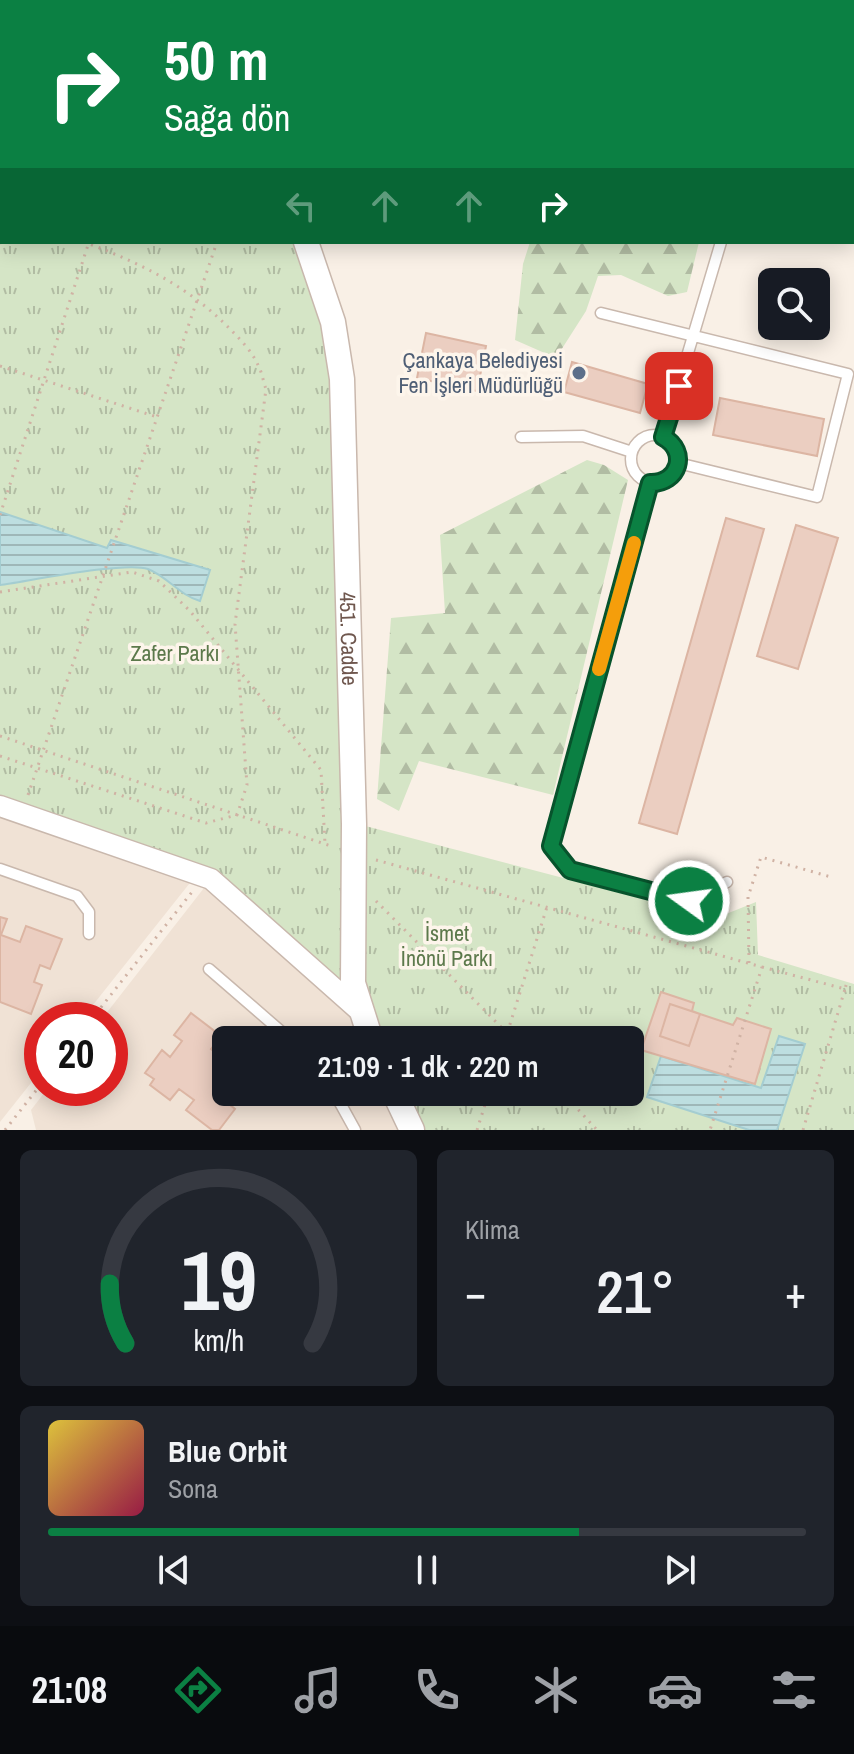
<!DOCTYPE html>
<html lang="tr">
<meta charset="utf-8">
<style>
:root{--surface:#171b24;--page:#20242c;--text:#f1f3f6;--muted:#9ea1a6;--line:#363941;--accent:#0b8043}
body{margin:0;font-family:"Archivo Narrow",sans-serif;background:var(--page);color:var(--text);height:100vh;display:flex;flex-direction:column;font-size:30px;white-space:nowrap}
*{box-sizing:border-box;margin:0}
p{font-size:26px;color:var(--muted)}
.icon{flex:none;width:44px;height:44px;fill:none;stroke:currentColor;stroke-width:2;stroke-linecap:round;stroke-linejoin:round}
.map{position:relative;height:1130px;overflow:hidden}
.side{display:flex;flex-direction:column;gap:20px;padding:20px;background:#0d0f14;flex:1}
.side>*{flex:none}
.top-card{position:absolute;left:0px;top:0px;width:854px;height:244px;box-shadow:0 4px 20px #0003;background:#0b8043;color:#fff;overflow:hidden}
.controls{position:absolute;left:758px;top:268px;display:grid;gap:16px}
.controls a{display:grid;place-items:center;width:72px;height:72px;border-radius:12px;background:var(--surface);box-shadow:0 4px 20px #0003;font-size:40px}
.speed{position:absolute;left:24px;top:1002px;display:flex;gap:16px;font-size:40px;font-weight:700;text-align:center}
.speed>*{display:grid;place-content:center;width:104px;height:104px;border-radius:50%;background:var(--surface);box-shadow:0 4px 20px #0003;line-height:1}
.speed .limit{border:12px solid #d22;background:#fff;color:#111}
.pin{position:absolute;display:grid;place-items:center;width:68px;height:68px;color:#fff;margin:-34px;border-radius:16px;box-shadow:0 4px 12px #0006}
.me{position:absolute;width:88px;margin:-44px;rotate:284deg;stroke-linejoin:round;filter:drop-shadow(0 0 6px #0008)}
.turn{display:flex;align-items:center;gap:28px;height:168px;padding:0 32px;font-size:36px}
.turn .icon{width:104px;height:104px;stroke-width:2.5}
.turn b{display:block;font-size:56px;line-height:68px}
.lanes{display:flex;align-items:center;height:76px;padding:0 32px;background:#0003;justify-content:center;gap:40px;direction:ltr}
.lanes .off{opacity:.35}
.big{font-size:60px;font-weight:600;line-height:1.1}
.side .card{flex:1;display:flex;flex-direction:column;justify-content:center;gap:12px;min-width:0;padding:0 28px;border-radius:12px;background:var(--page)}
.side .dial{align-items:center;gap:0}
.dial svg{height:208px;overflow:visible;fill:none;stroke:var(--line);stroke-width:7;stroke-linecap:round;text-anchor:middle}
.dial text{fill:var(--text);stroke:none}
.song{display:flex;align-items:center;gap:24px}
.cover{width:96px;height:96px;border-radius:12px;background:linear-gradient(135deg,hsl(50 70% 55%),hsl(340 70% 35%))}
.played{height:8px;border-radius:4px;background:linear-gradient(90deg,var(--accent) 70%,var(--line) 70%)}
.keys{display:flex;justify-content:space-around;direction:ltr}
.heat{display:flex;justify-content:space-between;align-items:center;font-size:44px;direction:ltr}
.side .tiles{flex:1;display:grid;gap:20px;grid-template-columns:1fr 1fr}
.card:last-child{grid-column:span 2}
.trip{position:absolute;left:212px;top:1026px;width:432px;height:80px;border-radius:12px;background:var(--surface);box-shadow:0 4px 20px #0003;font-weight:600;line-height:80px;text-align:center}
.tabs{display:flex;height:128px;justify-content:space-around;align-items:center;background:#090b0e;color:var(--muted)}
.tabs .icon{width:56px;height:56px}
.tabs .selected{color:var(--accent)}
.tabs b{font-size:36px;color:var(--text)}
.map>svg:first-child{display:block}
</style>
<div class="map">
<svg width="854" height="1130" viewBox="0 0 854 1130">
<defs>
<pattern id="forest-firs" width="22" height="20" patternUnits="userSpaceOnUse" patternTransform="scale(2)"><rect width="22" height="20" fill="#d5e5c6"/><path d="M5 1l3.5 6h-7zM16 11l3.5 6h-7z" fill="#b1bca3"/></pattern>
<pattern id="park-tufts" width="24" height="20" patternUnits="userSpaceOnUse" patternTransform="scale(2)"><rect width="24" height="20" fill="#d5e5c6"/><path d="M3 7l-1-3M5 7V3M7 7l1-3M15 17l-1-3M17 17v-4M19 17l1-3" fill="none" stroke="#b1bca3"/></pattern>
<pattern id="water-rules" width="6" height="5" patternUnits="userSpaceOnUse" patternTransform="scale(2)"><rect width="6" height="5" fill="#bddee0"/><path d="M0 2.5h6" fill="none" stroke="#9eb7b8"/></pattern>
</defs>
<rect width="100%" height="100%" fill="#f9f0e6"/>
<path fill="#f0e2d5" d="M 9,0 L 310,0 L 309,2 Z
M 0,60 L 2,69 L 0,205 Z
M 0,806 L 197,874 L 81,1020 L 42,1020 L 42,1069 L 0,1122 Z
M 211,879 L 362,1013 L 371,1040 L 226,1040 L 226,1092 L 394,1092 L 412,1130 L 36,1130 L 31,1110 L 48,1088 L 110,1088 L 110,1020 L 101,1020 Z"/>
<path fill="url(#forest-firs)" d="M 617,0 L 758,0 L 617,2 Z
M 530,242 L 699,242 L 687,292 L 668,296 L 621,275 L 598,276 L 586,311 L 556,358 L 515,340 L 523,264 Z
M 587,460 L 604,465 L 628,480 L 553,795 L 419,761 L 399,811 L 377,799 L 391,618 L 445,613 L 440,535 Z"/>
<path fill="url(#park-tufts)" d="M 784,0 L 854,0 L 854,238 L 852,2 L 784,2 Z
M 0,205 L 2,205 L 2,242 L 306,242 L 333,322 L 354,823 L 716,918 L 756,902 L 758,955 L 854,984 L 854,1130 L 412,1130 L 394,1092 L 630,1092 L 630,1040 L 371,1040 L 362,1013 L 211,879 L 0,806 Z"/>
<path fill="url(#water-rules)" stroke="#a4cdd1" stroke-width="2" d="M 0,512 L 107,548 L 111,540 L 210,570 L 200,601 C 179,595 168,577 148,569 C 125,561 29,581 0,585 Z
M 779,1036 L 805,1044 L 777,1130 L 749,1130 L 647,1097 L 661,1056 L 761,1088 Z"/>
<path fill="#ebcec1" stroke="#dcb5a3" stroke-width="2" d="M 426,333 L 486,346 L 477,391 L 417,378 Z
M 572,362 L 648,384 L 640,413 L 564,392 Z
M 720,398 L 824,419 L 817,456 L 713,435 Z
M 726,518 L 764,529 L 677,834 L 639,823 Z
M 796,525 L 838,538 L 798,669 L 757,656 Z
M 0,917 L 7,919 L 1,935 L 20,942 L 26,926 L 62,939 L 50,969 L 40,965 L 34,982 L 42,985 L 31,1014 L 0,1002 Z
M 661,992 L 694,1003 L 692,1011 L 700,1014 L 733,1025 L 737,1018 L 771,1029 L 755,1084 L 641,1050 Z
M 670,1004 L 700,1014 L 689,1046 L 660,1036 Z
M 191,1013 L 221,1036 L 211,1049 L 226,1061 L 226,1092 L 238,1092 L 229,1104 L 235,1109 L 219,1130 L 212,1130 L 186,1110 L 194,1100 L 179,1089 L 170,1100 L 150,1085 L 154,1079 L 145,1073 L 162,1050 L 170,1057 L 182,1041 L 174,1035 Z"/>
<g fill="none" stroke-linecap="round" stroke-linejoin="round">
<defs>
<path id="service" d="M 263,2 L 263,0
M 784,2 L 784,0
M 601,313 L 848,374 L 817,497 L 678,463
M631 459a24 24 0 1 1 48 0a24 24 0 1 1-48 0Z
M 521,437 L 583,436 L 632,452
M 663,437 L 721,242
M 650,483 L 551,846 L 570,870 L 689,901 L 727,882
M 0,869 L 77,896 L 89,912 L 89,934
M 209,969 L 291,1040
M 334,1092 L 355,1130"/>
<path id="minor" d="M 0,205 L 2,205
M 0,806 L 211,879 L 362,1013"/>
<g id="tertiary">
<path d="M 309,2 L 310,0"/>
<path id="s1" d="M 306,242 L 333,322 L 342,379 L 354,824 L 353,983 L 371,1040"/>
<path d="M 394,1092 L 412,1130"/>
</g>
</defs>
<use href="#service" stroke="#c9b8ad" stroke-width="13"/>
<use href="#minor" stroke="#c9b8ad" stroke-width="23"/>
<use href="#tertiary" stroke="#c9b8ad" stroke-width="27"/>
<path stroke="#d0b2a4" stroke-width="3" stroke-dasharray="2 6" stroke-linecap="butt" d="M 0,7 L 2,16
M 852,123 L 854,114
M 0,243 L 3,242
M 0,366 L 157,417
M 0,515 L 89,242
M 0,592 L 132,572 L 159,581 L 190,611 L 321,770 L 325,844
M 0,736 L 334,847
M 0,756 L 206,823 L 237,815 L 247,785 L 235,624 L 266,389 C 263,381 262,372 258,365 C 252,351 238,337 227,326 C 186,285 138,262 84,242
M 28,795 L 217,242
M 376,860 L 762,967 L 710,1130
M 376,901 L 514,1040
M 749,963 L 748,897 L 761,857 L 831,877
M 762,967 L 845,989 L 847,982
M 91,1020 L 192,892
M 505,1040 L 547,907
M 562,1092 L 597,1130
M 5,1130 L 42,1083
M 477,1130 L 489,1092
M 803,1130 L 845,989"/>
<use href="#service" stroke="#fff" stroke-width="10"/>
<use href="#minor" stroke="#fff" stroke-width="20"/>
<use href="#tertiary" stroke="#fff" stroke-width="24"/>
</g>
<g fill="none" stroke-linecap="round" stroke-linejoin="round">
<defs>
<path id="route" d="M 679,386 L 663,437 C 689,451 679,484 650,483 L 551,846 L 570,870 L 689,901"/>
</defs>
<use href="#route" stroke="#07532c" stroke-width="20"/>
<use href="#route" stroke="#0b8043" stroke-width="14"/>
<path stroke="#f59e0b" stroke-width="14" d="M 599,669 L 634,543"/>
</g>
<circle fill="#5c6f8a" stroke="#fdf5eb" stroke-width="3" cx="579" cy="373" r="8"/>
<g text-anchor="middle" stroke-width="7" stroke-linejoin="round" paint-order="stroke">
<g font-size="22" fill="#4e5e75" stroke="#fdf5eb" text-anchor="end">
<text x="563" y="368">Çankaya Belediyesi<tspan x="563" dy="25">Fen İşleri Müdürlüğü</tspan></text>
</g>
<g font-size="22" fill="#6f574e" stroke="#fdf5eb">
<text dy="8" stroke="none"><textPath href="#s1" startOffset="402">451. Cadde</textPath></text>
</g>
<g font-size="22" fill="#5c794b" stroke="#fdf5eb">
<text x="175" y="661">Zafer Parkı</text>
<text x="447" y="941">İsmet<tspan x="447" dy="25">İnönü Parkı</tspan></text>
</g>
</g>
</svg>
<div class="controls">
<a><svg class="icon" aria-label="search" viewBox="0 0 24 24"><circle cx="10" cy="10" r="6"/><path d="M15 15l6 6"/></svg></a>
</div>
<div class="speed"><div class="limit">20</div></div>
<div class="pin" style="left:679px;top:386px;background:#d93025"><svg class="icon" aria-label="arrive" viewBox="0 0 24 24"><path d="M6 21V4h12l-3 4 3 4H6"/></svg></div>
<svg class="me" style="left:689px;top:901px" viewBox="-20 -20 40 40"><circle r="17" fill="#0b8043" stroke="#fff" stroke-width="3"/><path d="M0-11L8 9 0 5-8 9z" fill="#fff"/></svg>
<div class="trip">21:09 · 1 dk · 220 m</div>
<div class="top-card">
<div class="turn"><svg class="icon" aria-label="right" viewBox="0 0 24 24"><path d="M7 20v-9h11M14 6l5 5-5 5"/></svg><div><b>50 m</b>Sağa dön</div></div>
<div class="lanes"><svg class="icon off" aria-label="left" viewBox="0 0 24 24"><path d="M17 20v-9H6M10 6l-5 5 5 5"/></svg><svg class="icon off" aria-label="ahead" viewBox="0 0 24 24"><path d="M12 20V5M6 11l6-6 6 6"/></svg><svg class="icon off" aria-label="ahead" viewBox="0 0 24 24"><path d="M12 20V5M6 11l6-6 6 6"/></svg><svg class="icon" aria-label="right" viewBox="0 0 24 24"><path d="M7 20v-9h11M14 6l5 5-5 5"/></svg></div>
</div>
</div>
<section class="side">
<div class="tiles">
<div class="card dial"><svg viewBox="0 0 100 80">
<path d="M14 69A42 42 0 1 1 86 69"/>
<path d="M14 69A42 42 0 0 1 8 46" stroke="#0b8043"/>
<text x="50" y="56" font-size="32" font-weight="700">19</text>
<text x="50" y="72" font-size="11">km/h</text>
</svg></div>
<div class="card"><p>Klima</p>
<div class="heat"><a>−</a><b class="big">21°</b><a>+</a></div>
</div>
<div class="card">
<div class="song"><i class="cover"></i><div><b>Blue Orbit</b><p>Sona</p></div></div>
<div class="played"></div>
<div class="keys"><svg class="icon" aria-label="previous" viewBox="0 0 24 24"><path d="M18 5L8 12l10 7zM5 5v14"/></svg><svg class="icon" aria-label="pause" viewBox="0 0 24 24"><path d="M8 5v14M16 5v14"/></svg><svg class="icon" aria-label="next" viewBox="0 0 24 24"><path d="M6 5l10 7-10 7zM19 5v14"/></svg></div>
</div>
</div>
</section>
<nav class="tabs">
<b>21:08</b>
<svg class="icon selected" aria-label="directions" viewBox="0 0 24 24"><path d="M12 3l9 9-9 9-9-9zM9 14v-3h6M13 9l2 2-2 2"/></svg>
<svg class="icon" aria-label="music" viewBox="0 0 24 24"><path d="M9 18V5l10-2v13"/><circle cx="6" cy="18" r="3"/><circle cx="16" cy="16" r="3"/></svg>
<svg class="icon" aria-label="phone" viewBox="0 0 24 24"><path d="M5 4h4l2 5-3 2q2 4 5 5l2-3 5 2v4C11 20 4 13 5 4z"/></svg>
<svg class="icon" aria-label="climate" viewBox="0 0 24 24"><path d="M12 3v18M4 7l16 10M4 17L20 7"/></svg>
<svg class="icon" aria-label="car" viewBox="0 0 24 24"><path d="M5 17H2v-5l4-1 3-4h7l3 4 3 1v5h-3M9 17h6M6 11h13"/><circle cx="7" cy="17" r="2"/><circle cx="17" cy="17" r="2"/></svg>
<svg class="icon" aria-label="filters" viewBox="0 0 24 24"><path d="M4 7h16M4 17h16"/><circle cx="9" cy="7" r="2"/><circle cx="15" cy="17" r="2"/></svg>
</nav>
